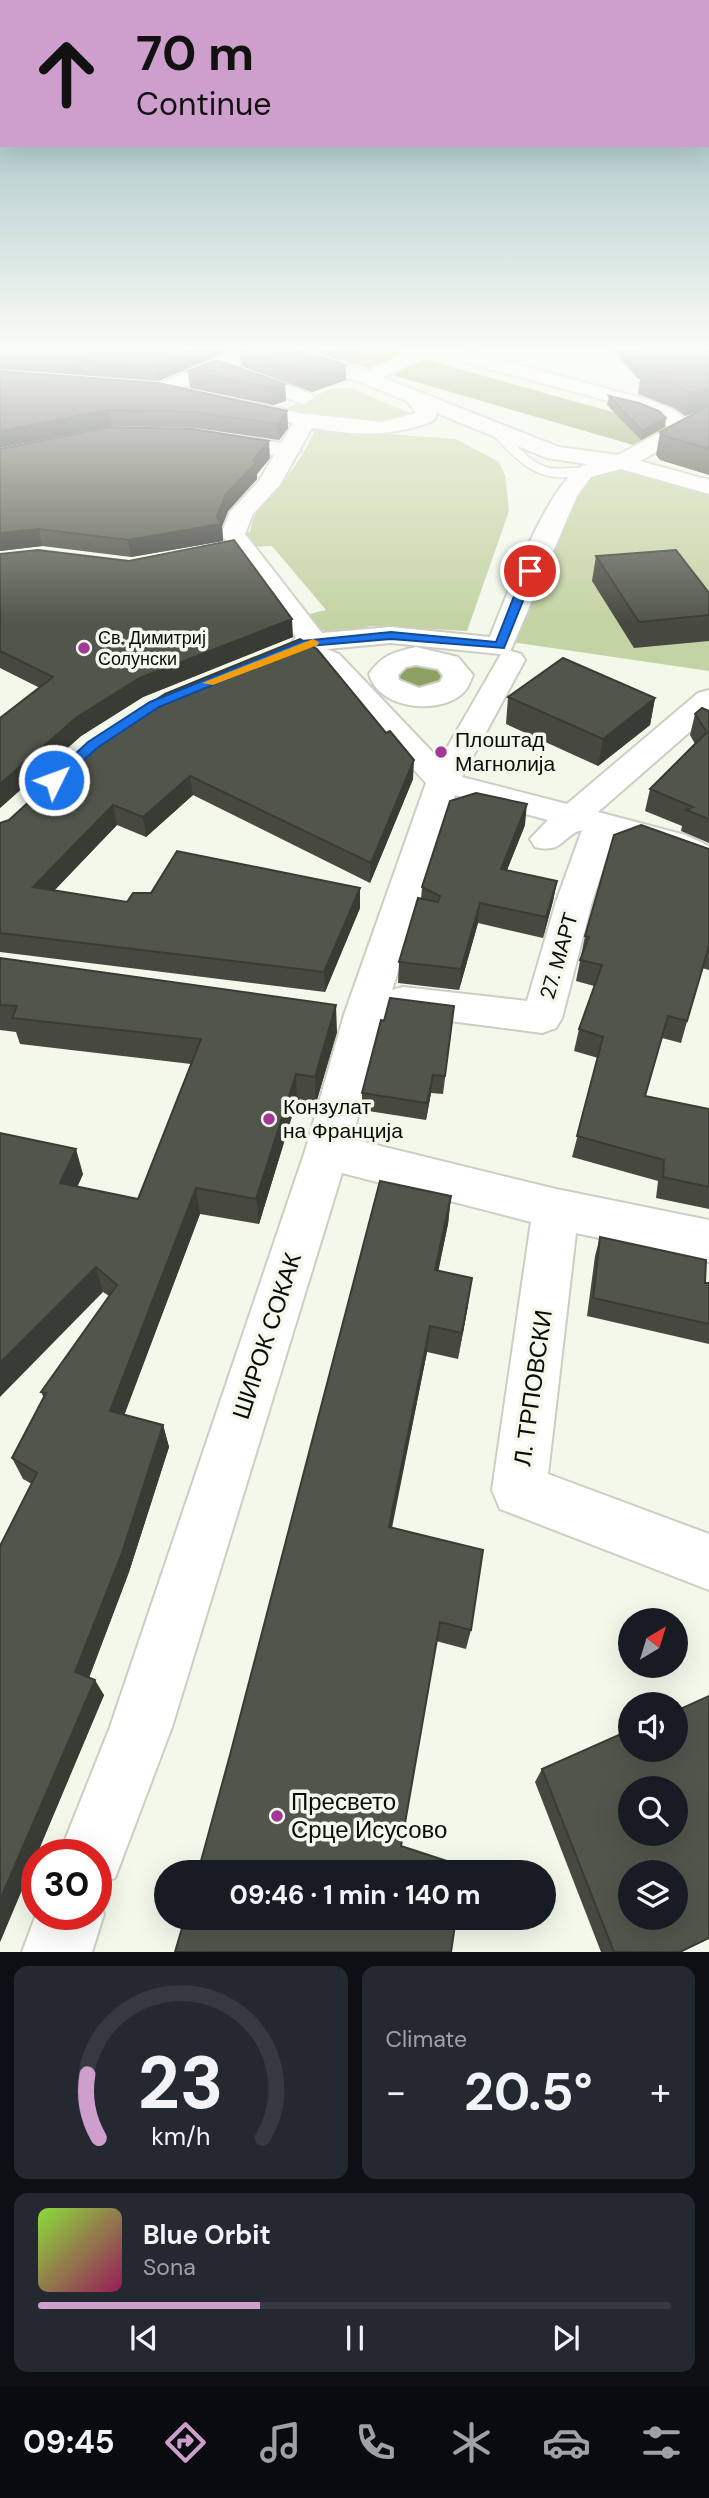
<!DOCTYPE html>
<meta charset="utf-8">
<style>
:root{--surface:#171b24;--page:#242831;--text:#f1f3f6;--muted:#9ea1a6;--line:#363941;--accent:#ce9fcc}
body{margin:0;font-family:"DM Sans",sans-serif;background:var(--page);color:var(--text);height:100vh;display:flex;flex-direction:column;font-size:26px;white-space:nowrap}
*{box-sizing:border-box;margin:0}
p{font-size:23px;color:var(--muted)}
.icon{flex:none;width:38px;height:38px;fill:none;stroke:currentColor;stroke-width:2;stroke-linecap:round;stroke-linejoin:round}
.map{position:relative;height:1952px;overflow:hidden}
.drawer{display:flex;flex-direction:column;gap:14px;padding:14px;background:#0d0f14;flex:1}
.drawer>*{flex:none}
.banner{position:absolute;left:0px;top:0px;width:710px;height:147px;box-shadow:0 7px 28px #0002;background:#ce9fcc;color:#111;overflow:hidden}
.needle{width:46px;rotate:38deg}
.fabs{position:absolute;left:618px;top:1608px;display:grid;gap:14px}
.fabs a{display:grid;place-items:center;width:70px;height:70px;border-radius:50%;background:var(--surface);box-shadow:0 7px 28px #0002;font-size:35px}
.speed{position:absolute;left:21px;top:1839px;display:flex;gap:14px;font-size:35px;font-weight:700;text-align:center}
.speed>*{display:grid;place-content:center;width:91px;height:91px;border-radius:50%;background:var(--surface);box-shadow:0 7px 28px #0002;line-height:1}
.speed .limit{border:10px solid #d22;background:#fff;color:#111}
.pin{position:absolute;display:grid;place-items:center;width:60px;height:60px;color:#fff;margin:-30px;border:4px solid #fff;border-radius:50%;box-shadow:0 2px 7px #0007}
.me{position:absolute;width:77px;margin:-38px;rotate:48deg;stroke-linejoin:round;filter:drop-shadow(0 0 5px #0008)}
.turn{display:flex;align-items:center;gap:24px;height:147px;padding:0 21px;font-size:32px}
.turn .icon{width:91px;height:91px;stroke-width:2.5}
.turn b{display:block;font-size:49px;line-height:60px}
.big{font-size:52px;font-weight:700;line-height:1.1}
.drawer .widget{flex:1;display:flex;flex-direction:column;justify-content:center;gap:10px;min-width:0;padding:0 24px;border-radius:14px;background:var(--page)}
.drawer .dial{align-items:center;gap:0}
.dial svg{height:182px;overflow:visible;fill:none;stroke:var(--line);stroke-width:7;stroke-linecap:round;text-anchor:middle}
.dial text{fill:var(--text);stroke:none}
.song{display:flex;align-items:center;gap:21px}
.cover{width:84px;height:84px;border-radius:10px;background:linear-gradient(135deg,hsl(90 70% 55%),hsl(330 70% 35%))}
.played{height:7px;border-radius:4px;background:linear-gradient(90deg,var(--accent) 35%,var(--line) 35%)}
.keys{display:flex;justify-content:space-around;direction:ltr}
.heat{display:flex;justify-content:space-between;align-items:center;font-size:38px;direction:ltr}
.drawer .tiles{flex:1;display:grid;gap:14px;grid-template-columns:1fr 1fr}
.widget:last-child{grid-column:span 2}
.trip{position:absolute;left:154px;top:1860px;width:402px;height:70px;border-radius:35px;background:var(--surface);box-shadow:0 7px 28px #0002;font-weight:700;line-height:70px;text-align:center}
.tab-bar{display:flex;height:112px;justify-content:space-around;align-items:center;background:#090b0e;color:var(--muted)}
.tab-bar .icon{width:49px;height:49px}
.tab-bar .current{color:var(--accent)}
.tab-bar b{font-size:32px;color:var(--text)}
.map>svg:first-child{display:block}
</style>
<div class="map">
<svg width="709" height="1952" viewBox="0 0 709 1952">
<rect width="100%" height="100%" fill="#f3f8eb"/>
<path fill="#c4d3a4" d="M 350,388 L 421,418 L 390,428 L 280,411 L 330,389 Z
M 308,422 L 388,434 L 456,439 L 499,462 L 505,475 L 509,511 L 467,631 L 370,626 L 345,633 L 328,632 L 317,628 L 305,615 L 326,610 L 272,546 L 244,547 L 233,534 L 250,532 C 256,502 268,502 285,479 C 297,464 306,449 314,432 L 303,427 Z
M 621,462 L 709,487 L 709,671 L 518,643 L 500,646 L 583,472 Z"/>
<path fill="#8fa162" stroke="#677447" stroke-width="2" d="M 408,664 L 437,666 L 444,673 L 442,682 C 425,687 410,692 397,678 L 398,669 Z"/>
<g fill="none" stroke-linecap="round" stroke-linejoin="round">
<path fill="#8fa162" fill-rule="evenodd" d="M 325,349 L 388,349 L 709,439 L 709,467 L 330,357 Z"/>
<defs>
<path id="lane" d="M 494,430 L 502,430 C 515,443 528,461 546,467 C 559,472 579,463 590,472 C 584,477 577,477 569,477 C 534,480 516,459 494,436 Z"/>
<path id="street" d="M 241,349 L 265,350 L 263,354 L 167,394 L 153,394 L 150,390 L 153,386 Z
M 416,349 L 442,349 L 374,382 L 360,382 L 357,378 L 360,374 Z
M 236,367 L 311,394 L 314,398 L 304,404 L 229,377 L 226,373 L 229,369 Z
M 415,392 C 425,394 438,406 436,417 L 433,421 C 395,436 360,436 320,429 C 311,427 301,428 296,420 L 306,414 L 382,422 L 416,413 L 405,398 Z
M 216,434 L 290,444 L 301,451 L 290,458 L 208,445 L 205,440 Z
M 312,643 L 339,654 L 440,760 L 501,654 L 511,651 L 521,654 L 525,660 L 462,777 L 567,804 L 698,693 L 709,690 L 709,715 L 598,812 L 685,835 L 709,846 L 709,870 L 661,851 L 613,838 L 592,902 L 562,1018 L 556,1028 L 542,1033 L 403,1015 L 389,1011 L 387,1007 L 352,1139 L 556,1189 L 709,1220 L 709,1262 L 576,1233 L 548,1474 L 709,1534 L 709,1590 L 500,1509 L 492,1490 L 531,1222 L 342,1173 L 172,1727 L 115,1878 L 96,1886 L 96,1855 L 59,1855 L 110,1727 L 305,1151 L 344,1015 L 426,783 L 319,666 L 302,657 L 298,651 L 302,645 ZM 455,795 L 548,820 L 530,839 L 535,847 C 564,854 562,835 582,830 L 556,902 L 527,1001 L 403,987 L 392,990 Z
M 416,647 L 458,657 L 473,675 C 470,682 468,689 462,694 C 436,716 378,708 369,674 C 382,655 394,652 416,647 ZM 416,665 L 438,669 L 443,676 L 440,682 L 419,688 L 399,680 L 398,675 L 406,667 Z
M 96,1895 L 104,1914 L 92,1952 L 22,1952 L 37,1912 L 96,1914 Z"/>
<path id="secondary" d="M 268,349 L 297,349 L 374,374 L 559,447 L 618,455 L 669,428 L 659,418 L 638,409 L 431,353 L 429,349 L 461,349 L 652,401 L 673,410 L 685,419 L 709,409 L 709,423 L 640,461 L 709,480 L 709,494 L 621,469 L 591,477 L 577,496 L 510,652 L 500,654 L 391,643 L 306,651 L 296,649 L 292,643 L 296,637 L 221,534 L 230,512 L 259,481 L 293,423 L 231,409 L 228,405 L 231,401 L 238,399 L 313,416 L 316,420 L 280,485 L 253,514 L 245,534 L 322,633 L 391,627 L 490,637 C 505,600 551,473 587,464 L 547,458 L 360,382 L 270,353 Z"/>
</defs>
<use href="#lane" stroke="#cbcfc3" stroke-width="3"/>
<use href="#street" stroke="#cbcfc3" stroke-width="4"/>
<use href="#secondary" stroke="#cbcfc3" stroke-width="4"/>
<use href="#lane" fill="#fff" fill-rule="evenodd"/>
<use href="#street" fill="#fff" fill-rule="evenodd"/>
<use href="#secondary" fill="#fff" fill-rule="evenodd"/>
</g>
<path fill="#474940" d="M 0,349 L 234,349 L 158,381 L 0,369 Z
M 306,349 L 366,349 L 340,360 Z
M 612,349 L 709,349 L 709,475 L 660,460 L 656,455 L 660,432 L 697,412 L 685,416 L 674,408 L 638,394 L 640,379 L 638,379 Z
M 240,350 L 346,380 L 312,392 L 241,366 Z
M 0,371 L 287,411 L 288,428 L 279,440 L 195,428 L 111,426 Z
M 188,371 L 285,384 L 286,401 L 273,405 L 190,388 Z
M 609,396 L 665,427 L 641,440 L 607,405 Z
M 0,449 L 270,458 L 257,474 L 257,479 L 228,511 L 222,526 L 223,541 L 131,557 L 42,546 L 0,551 Z
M 0,554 L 293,637 L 143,697 L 81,736 L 0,808 L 0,718 L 40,688 L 0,668 Z
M 596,556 L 709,593 L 709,641 L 634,648 L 592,581 Z
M 508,697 L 655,698 L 650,725 L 598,766 L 506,724 Z
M 709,711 L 709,843 L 681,831 L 682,826 L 645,811 L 650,789 L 695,744 L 690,735 L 695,714 Z
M 102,735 L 413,779 L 370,883 L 193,795 L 146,837 L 117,825 L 54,891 L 127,902 L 151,893 L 360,888 L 360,908 L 325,992 L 0,952 L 0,823 L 9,820 Z
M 525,825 L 507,870 L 557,881 L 553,901 L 543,938 L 478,923 L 459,990 L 398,983 L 399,962 L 421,899 L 422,887 Z
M 709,849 L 709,970 L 702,968 L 681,1043 L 662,1038 L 645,1096 L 709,1109 L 709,1209 L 656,1198 L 658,1181 L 572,1157 L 598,1058 L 574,1051 L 579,1029 L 594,986 L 576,981 L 585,936 Z
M 0,958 L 337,1032 L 316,1103 L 297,1100 L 259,1224 L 200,1214 L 124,1414 L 163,1425 L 169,1447 L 129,1572 L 89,1678 L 104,1695 L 0,1942 L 32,1484 L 23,1479 L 12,1458 L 44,1398 L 41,1392 L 109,1296 L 103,1292 L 0,1133 L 83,1174 L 77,1187 L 138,1199 L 191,1064 L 20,1044 L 16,1032 L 0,1030 Z
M 452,1024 L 443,1094 L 431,1093 L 426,1120 L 362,1110 L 362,1093 Z
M 451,1196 L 448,1224 L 438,1271 L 468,1305 L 458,1359 L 427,1352 L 392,1528 L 471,1630 L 466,1649 L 436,1641 L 401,1846 L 198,1872 Z
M 600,1237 L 705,1283 L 709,1283 L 709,1344 L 587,1316 L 595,1256 Z
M 542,1769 L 681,1952 L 601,1952 L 535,1782 Z"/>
<path fill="#393c34" d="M 196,349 L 234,349 L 158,381 L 156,366 Z
M 339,349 L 366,349 L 340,360 Z
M 346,365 L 346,380 L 312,392 L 312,376 Z
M 285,384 L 286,401 L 273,405 L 272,388 Z
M 709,387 L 709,408 L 685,416 L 690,393 Z
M 109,410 L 111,426 L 0,448 L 0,431 Z
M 287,411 L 288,428 L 279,440 L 278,424 Z
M 666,418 L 665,427 L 641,440 L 642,431 Z
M 269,441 L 270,458 L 257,474 L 257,479 L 228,511 L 222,526 L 223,541 L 131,557 L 128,540 L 217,516 L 226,494 Z
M 39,529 L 42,546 L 0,551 L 0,533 Z
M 292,619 L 293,637 L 143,697 L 81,736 L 0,808 L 0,784 L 77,717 L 140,678 Z
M 655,698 L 650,725 L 598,766 L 603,739 Z
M 414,760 L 413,779 L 370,883 L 371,863 Z
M 190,776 L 193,795 L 146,837 L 143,817 Z
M 527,804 L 525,825 L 499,890 L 501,869 Z
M 113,805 L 117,825 L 38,907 L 33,887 Z
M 557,881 L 553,901 L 543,938 L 546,917 Z
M 360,888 L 360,908 L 325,992 L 324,972 Z
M 480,903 L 478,923 L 459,990 L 461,969 Z
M 336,1005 L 337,1032 L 316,1103 L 315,1077 Z
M 296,1074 L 297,1100 L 259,1224 L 256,1199 Z
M 433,1075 L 431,1093 L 426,1120 L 427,1103 Z
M 76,1149 L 83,1174 L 68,1208 L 60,1183 Z
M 196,1188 L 200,1214 L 118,1432 L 110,1411 Z
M 451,1196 L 448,1224 L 433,1297 L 435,1270 Z
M 96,1267 L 103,1292 L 0,1397 L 0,1363 Z
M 472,1278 L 468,1305 L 458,1359 L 462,1333 Z
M 430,1326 L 427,1352 L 387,1549 L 389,1527 Z
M 163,1425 L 169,1447 L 129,1572 L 85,1688 L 75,1672 Z
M 95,1680 L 104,1695 L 0,1942 L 0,1900 Z"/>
<path fill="#52554b" stroke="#393c34" stroke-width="2" fill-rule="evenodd" d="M 0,349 L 196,349 L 156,366 L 0,354 Z
M 242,349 L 298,349 L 346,365 L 312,376 L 240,350 Z
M 635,349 L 709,349 L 709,359 L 641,357 Z
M 217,360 L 285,384 L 272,388 L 188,371 Z
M 0,371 L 158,383 L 287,411 L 278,424 L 194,412 L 109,410 L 0,431 Z
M 642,372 L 709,375 L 709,387 L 690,393 L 678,385 Z
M 609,396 L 639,403 L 659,411 L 666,418 L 642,431 Z
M 709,406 L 709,449 L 665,436 L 660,432 Z
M 109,427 L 193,429 L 269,441 L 253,460 L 256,463 L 226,494 L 217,516 L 221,524 L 128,540 L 39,529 L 0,533 L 0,449 Z
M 234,540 L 292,619 L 140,678 L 77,717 L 0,784 L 0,718 L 53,677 L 0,651 L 0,554 L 38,550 L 129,561 Z
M 676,550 L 709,593 L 709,615 L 639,622 L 596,556 Z
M 300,639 L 317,649 L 386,733 L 390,731 L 414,760 L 371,863 L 190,776 L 143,817 L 113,805 L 33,887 L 127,902 L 133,893 L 151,893 L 177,851 L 360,888 L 324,972 L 0,933 L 0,823 L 9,820 L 102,735 L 165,694 Z
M 563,658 L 655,698 L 603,739 L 508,697 Z
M 702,708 L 709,711 L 709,819 L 686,810 L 693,807 L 650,789 L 707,732 L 695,714 Z
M 476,793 L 527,804 L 501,869 L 557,881 L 546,917 L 480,903 L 461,969 L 399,962 L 418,898 L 438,902 L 440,896 L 422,887 L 450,801 Z
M 641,825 L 709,849 L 709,946 L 687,1021 L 668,1016 L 645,1096 L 709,1109 L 709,1187 L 663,1177 L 664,1160 L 577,1136 L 603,1037 L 579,1029 L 602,965 L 580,960 L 589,937 L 585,936 L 614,835 Z
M 0,958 L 336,1005 L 315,1077 L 296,1074 L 256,1199 L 196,1188 L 110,1411 L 163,1425 L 122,1553 L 75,1672 L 95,1680 L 0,1900 L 0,1546 L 37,1473 L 12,1458 L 46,1393 L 41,1392 L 117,1285 L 96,1267 L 0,1363 L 0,1133 L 76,1149 L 60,1183 L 138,1199 L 201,1039 L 12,1018 L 17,1006 L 0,1005 Z
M 390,998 L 454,1006 L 445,1076 L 433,1075 L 427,1103 L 362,1093 L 381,1020 L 384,1021 Z
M 380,1181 L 451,1196 L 435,1270 L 472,1278 L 462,1333 L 430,1326 L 389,1527 L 483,1550 L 471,1630 L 440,1622 L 401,1846 L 465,1867 L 464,1872 L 198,1872 L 230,1755 Z
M 600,1237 L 706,1260 L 705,1283 L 709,1283 L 709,1324 L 593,1298 Z
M 709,1696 L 709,1938 L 680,1952 L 614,1952 L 542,1769 L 630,1730 L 630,1750 L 676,1750 L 676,1711 ZM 630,1788 L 676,1788 L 676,1834 L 630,1834 ZM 630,1872 L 676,1872 L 676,1918 L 630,1918 Z
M 185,1918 L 456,1918 L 451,1952 L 175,1952 Z"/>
<linearGradient id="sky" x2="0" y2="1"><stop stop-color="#84acb2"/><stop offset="0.56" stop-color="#fafcf6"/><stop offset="1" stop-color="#fafcf6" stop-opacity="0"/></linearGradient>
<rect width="709" height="623" fill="url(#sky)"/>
<path fill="#1a73e8" stroke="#114b97" stroke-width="2" d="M 530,568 L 535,571 L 504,648 L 391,639 L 308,646 L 159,707 L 97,748 L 59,783 L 47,780 L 88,742 L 150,702 L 302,641 L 391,632 L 496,642 L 524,571 Z"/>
<path fill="#f59e0b" d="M 313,639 L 319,642 L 318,645 L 213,685 L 202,683 Z"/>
<g fill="#a43899" stroke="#f3f8eb" stroke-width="2.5">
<circle cx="84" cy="648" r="7"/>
<circle cx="441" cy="752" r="7"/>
<circle cx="269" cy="1119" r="7"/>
<circle cx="277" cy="1816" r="7"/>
</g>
<g text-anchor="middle" stroke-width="7" stroke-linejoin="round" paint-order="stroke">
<g font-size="18" fill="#0b0c08" stroke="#f3f8eb" text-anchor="start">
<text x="98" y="644">Св. Димитриј<tspan x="98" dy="21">Солунски</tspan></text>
</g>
<g font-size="21" fill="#0b0c08" stroke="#f3f8eb" text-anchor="start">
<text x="455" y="747">Плоштад<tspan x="455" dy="24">Магнолија</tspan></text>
<text x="283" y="1114">Конзулат<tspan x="283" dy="24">на Франција</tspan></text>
</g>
<g font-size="21" fill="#0b0c08" stroke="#f3f8eb">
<text transform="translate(559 956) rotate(-74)" y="7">27. МАРТ</text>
</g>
<g font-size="24" fill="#0b0c08" stroke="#f3f8eb">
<text transform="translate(267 1336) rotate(-72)" y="8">ШИРОК СОКАК</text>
<text transform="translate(533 1388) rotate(-82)" y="8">Л. ТРПОВСКИ</text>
</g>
<g font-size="24" fill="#0b0c08" stroke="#f3f8eb" text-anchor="start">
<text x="291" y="1810">Пресвето<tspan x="291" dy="28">Срце Исусово</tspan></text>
</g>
</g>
</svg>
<div class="fabs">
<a><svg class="needle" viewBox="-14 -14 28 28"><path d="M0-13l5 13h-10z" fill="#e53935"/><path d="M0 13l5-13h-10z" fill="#9ea1a6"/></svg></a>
<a><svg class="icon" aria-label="sound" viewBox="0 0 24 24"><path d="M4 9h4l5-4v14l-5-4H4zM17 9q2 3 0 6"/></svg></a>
<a><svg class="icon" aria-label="search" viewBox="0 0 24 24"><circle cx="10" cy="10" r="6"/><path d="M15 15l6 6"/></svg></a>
<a><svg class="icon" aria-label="layers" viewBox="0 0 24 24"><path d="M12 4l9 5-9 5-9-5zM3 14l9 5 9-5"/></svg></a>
</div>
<div class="speed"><div class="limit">30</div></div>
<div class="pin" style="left:530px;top:571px;background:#d93025"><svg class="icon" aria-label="arrive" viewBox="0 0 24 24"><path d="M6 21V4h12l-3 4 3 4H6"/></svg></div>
<svg class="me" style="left:54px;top:780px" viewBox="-20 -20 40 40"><circle r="17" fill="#1a73e8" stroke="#fff" stroke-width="3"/><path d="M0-11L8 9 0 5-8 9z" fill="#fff"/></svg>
<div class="trip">09:46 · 1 min · 140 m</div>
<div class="banner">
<div class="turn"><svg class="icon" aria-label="ahead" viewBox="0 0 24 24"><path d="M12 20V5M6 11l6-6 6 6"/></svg><div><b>70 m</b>Continue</div></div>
</div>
</div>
<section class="drawer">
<div class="tiles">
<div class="widget dial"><svg viewBox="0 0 100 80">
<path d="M14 69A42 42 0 1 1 86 69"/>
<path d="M14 69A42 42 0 0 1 9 41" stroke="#ce9fcc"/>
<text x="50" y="56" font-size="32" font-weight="700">23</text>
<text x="50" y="72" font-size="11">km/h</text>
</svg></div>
<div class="widget"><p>Climate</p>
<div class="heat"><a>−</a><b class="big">20.5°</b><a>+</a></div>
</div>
<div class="widget">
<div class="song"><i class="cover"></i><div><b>Blue Orbit</b><p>Sona</p></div></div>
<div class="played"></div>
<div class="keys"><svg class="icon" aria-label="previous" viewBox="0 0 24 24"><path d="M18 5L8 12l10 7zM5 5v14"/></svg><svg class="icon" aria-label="pause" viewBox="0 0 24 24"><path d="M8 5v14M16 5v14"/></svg><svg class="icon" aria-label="next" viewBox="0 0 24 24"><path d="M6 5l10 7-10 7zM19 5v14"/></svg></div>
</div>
</div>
</section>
<nav class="tab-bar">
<b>09:45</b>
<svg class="icon current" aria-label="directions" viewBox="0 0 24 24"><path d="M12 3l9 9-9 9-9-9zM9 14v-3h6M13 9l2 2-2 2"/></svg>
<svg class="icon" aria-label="music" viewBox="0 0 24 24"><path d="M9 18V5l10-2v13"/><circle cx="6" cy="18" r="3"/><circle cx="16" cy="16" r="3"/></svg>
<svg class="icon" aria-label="phone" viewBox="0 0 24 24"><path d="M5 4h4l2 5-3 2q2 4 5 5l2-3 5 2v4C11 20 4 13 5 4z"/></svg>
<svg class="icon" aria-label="climate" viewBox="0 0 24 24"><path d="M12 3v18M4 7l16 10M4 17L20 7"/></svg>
<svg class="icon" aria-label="car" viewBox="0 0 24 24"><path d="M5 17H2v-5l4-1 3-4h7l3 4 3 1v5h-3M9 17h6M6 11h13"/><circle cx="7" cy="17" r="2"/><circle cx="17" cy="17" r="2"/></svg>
<svg class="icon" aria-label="filters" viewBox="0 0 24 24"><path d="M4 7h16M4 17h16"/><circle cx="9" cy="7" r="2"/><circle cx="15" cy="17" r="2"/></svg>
</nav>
